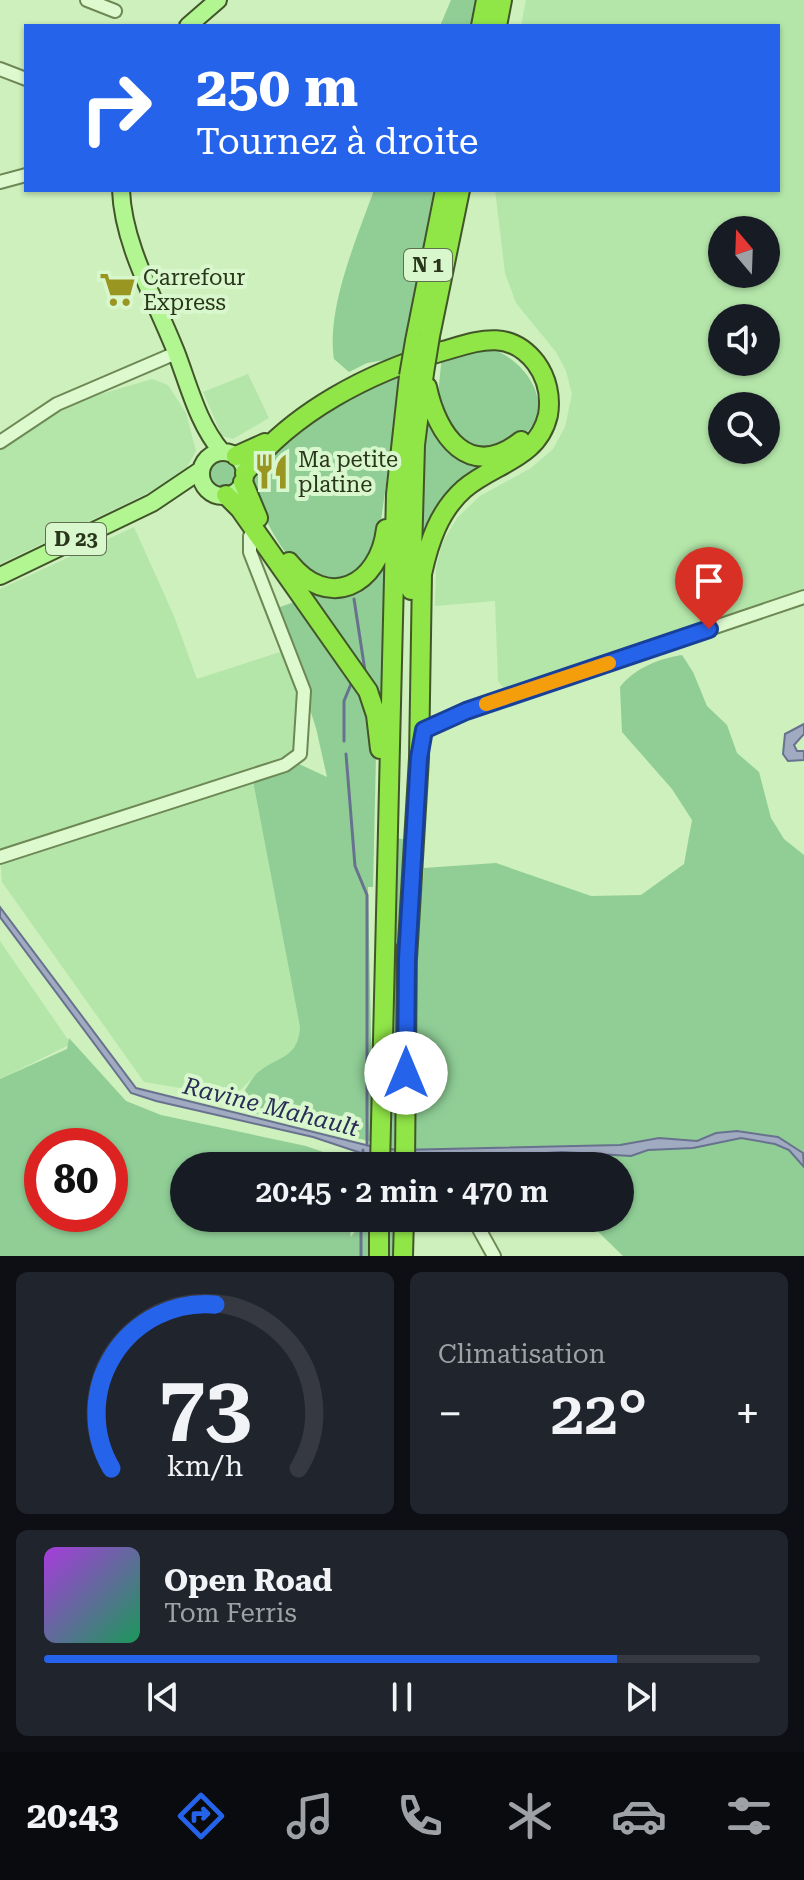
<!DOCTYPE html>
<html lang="fr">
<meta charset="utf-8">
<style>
:root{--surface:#171b24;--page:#20242c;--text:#f1f3f6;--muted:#9ea1a6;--line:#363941;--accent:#2563eb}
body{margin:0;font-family:"Roboto Serif",serif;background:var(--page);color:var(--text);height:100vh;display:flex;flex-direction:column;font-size:30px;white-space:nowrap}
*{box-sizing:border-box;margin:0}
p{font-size:26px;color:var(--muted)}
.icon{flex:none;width:44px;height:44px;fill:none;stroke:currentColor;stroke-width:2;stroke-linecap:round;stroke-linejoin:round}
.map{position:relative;height:1256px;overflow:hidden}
.panel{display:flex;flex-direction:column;gap:16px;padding:16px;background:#0d0f14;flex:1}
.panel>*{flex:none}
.hud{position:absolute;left:24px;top:24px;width:756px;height:168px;border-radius:0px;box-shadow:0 2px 6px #0004;background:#2563eb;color:#fff;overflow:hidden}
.needle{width:52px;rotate:341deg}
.buttons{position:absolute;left:708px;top:216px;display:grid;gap:16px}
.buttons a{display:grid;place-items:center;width:72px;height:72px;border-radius:50%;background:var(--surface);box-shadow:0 2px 6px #0004;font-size:40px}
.speed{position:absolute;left:24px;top:1128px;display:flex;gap:16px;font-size:40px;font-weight:700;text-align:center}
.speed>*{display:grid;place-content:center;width:104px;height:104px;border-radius:50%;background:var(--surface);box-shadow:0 2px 6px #0004;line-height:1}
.speed .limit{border:12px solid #d22;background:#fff;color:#111}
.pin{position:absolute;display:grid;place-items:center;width:68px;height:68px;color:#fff;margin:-82px -34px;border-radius:50% 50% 50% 0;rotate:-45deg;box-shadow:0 0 8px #0007}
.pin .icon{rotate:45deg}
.me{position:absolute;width:88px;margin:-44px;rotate:0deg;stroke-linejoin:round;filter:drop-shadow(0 0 6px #0008)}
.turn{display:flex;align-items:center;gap:28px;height:168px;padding:0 40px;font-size:36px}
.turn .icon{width:104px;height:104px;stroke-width:2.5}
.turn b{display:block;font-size:56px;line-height:68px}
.big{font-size:60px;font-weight:600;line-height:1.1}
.panel .card{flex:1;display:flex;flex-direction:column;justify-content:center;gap:12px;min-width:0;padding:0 28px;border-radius:12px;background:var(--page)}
.panel .dial{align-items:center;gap:0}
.dial svg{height:208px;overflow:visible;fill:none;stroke:var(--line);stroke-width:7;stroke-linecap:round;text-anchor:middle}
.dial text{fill:var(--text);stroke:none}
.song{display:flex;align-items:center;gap:24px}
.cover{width:96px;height:96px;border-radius:12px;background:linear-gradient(135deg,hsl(280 70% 55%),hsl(150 70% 35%))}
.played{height:8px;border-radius:4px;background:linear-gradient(90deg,var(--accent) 80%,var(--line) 80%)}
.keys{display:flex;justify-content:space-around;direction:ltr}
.heat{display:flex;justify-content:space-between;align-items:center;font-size:44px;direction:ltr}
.panel .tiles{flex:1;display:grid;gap:16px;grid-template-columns:1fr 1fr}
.card:last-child{grid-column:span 2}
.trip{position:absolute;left:170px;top:1152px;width:464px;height:80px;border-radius:40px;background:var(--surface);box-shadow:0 2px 6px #0004;font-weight:600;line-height:80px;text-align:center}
.menu{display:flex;height:128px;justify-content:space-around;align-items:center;background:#090b0e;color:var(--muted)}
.menu .icon{width:56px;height:56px}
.menu .current{color:var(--accent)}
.menu b{font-size:36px;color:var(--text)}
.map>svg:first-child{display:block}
</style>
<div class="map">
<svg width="804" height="1256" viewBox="0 0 804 1256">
<rect width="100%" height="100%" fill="#cdf0bc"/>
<path fill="#b4e6a9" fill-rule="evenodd" d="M 526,0 L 804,0 L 804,592 L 504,689 L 498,681 L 495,601 L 435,606 L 436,568 L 442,543 L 457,518 L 480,496 L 531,468 L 553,449 L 565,427 L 572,394 L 566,371 L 556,352 L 516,303 L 505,273 L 495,190 L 778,190 L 778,26 L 521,26 ZM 722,230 L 766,230 L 766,274 L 722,274 ZM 722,318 L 766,318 L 766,362 L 722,362 ZM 722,406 L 766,406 L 766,450 L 722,450 Z
M 248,374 L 269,418 L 233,439 L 222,436 L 203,392 Z
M 152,379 L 168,385 L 186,413 L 196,451 L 186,469 L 173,481 L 0,564 L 0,449 L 46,418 L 88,398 Z
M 134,527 L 174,616 L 197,679 L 283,651 L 300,696 L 296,750 L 290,756 L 0,849 L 0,589 Z
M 252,776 L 300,1027 L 299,1042 L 293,1054 L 259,1071 L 234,1097 L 144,1082 L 2,882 L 0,857 Z
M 0,941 L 71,1044 L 0,1079 Z"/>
<path fill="#90ce96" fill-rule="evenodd" d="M 451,0 L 477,0 L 471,26 L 440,26 Z
M 374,190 L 437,190 L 403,357 L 367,363 L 349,372 L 334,359 C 326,308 357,238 374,190 Z
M 491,349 C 523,358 558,404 525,434 C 517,441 506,446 497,451 L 460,445 L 437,403 L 442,356 Z
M 402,369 L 380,528 L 370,570 L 328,584 C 315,575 299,566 288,555 C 275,541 247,488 254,471 C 264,448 376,382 402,369 Z
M 428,414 L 442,441 L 501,460 L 463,486 L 419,569 L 421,474 Z
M206 473a17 17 0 1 1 34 0a17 17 0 1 1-34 0Z
M 385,564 L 387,564 L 383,709 L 303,584 L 365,585 Z
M 300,600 L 365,693 L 376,756 L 373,887 L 368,887 L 373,1142 L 254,1113 L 245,1090 C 250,1083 254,1074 261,1070 C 282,1055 298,1057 300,1027 L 252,776 L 299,764 L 327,777 L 316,728 L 277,608 Z
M 682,655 L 693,672 L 707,706 L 727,725 L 737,753 L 759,772 L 771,818 L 784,839 L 804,855 L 804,1256 L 623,1256 L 584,1218 L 620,1218 L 620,1166 L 431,1166 L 413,1162 L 418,927 L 424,868 L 496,863 L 591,896 L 641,895 L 684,864 L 692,820 L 672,789 L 622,732 L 620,687 C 635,668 658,659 682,655 Z
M 394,838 L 403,839 L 401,1150 L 387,1147 Z
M 69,1038 L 126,1101 L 161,1115 L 306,1146 L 323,1152 L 336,1166 L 184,1166 L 184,1218 L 348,1218 L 351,1237 L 356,1230 L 355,1218 L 371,1218 L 368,1256 L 0,1256 L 0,1079 L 67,1049 ZM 42,1146 L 110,1146 L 110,1214 L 42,1214 Z
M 387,1218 L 399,1218 L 397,1256 L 388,1256 Z"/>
<path fill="#a0aac0" stroke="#68728e" stroke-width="2" d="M 804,724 L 804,734 L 794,745 L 797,751 L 804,751 L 804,760 L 788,761 L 783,754 L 785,734 Z
M 0,907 L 136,1088 L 374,1147 L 399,1150 L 620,1145 L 659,1138 L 697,1141 L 716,1133 L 737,1131 L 778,1137 L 803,1153 L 804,1167 L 789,1150 L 775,1144 L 741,1138 L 693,1148 L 648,1150 L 631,1156 L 562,1152 L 413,1162 L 361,1153 L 313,1137 L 156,1101 L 131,1093 L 0,917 Z"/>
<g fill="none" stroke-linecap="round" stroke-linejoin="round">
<path stroke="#68728e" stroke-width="3" d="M 354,599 L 365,671
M 344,741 L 344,701 L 351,684
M 346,754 L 355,866 L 367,895 L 367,1145
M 363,1150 L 363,1166
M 361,1218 L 361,1256"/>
<defs>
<path id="minor" d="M 87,0 L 115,11
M 0,69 L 26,79
M 0,182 L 26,175
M 0,442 L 57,404 L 176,353
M 421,739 L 430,725 L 466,711 L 804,597
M 0,857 L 285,765 L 300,754 L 304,691 L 250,552 L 250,536 L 255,529
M 473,1218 L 494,1256"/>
<path id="major" d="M 188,26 L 218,0
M 121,190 C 123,245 156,301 176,352 C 189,386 198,424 222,452
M201 474a22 22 0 1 1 44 0a22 22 0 1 1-44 0Z
M 0,576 L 152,503 L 201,470"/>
<path id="highway" d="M 481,26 L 486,0
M 497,26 L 502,0
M 430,336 L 460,190
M 415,341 L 445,190
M 427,387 C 437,435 469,482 521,441
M 236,456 L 265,443
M 245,473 C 292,412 370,372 443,351 C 478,341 509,328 536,363 C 547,378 551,397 548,415 C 538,459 494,463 464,489 C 439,511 429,542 422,574 L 419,758 L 407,959
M 243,482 L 258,518
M 226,495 L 240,509 L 368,691 L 376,715 L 380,749
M 289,562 C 328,611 379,586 386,529
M 411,590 L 415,445 L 424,373
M 380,1166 L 396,494 L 409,376
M 405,1166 L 407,947
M 379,1256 L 379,1218
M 403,1256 L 404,1218"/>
</defs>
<use href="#minor" stroke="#6e8855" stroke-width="16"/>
<use href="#major" stroke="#42552a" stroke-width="20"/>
<use href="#highway" stroke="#42552a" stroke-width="22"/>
<use href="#minor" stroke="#ddfacf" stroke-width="12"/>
<use href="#major" stroke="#b2f691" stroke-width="16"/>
<use href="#highway" stroke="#90e547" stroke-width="18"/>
<defs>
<path id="highway-bridge" d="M 424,373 L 430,336
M 409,376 L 415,341"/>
</defs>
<use href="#highway-bridge" stroke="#42552a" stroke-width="22" stroke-linecap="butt"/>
<use href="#highway-bridge" stroke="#90e547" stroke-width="18"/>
</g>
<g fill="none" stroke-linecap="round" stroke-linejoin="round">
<defs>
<path id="route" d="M 406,1073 L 407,959 L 419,758 L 424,730 L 466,711 L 709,629"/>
</defs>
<use href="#route" stroke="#184099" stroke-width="20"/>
<use href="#route" stroke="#2563eb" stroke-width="14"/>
<path stroke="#f59e0b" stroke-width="14" d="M 486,704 L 609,663"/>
</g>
<defs>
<symbol id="supermarket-bare" viewBox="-9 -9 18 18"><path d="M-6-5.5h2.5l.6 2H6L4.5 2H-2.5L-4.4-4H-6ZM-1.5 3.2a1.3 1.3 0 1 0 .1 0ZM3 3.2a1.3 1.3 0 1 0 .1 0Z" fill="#999622" stroke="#d9f7cc" stroke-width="2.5" paint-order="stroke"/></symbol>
<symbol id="restaurant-bare" viewBox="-9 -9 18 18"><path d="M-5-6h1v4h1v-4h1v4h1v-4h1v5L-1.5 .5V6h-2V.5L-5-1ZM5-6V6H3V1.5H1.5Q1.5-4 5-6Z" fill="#999622" stroke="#d9f7cc" stroke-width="2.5" paint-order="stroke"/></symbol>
</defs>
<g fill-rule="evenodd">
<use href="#supermarket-bare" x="92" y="264" width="51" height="51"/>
<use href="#restaurant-bare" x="246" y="446" width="51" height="51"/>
</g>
<g text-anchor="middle" stroke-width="8" stroke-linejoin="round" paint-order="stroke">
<g fill="#d9f7cc" stroke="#5e7050" stroke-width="2">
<rect x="404" y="249" width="48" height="32" rx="6"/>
<rect x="46" y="523" width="60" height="32" rx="6"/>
</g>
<g font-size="20" font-weight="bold" fill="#29361b">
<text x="428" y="272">N 1</text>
<text x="76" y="546">D 23</text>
</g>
<g font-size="22" fill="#29361b" stroke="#d9f7cc" text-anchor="start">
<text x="143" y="285">Carrefour<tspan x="143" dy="25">Express</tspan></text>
<text x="298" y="467">Ma petite<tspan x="298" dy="25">platine</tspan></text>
</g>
<g font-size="24" font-style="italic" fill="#292d57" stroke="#d9f7cc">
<text transform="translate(271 1107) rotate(14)" y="8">Ravine Mahault</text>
</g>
</g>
</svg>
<div class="buttons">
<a><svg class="needle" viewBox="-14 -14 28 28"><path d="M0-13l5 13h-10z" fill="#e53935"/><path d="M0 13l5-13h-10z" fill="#9ea1a6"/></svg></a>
<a><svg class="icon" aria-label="sound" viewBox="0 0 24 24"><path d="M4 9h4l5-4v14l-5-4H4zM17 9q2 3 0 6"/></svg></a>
<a><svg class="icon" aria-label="search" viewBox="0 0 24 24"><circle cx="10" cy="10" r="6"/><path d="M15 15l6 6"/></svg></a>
</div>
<div class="speed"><div class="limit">80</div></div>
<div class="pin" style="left:709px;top:629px;background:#d93025"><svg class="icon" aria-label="arrive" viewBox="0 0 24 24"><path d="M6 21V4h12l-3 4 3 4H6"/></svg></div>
<svg class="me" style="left:406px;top:1073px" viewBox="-20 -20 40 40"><circle r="19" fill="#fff"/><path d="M0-13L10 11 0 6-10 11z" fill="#2563eb"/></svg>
<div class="trip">20:45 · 2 min · 470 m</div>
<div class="hud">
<div class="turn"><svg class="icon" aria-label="right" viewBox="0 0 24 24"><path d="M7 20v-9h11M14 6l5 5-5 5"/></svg><div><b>250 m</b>Tournez à droite</div></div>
</div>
</div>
<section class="panel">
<div class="tiles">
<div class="card dial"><svg viewBox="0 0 100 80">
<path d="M14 69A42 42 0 1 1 86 69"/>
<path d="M14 69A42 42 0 0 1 54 6" stroke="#2563eb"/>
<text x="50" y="56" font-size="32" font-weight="700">73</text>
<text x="50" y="72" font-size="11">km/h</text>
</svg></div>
<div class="card"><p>Climatisation</p>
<div class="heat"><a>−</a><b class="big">22°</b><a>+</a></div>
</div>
<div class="card">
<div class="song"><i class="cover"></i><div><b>Open Road</b><p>Tom Ferris</p></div></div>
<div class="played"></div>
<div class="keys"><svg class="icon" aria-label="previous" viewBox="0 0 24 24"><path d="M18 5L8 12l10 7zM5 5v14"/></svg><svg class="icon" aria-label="pause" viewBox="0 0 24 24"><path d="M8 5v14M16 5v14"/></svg><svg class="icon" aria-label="next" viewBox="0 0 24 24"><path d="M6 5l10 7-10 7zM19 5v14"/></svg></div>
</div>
</div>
</section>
<nav class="menu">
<b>20:43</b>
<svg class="icon current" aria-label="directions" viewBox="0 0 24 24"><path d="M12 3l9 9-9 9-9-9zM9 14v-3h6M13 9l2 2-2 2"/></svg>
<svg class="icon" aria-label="music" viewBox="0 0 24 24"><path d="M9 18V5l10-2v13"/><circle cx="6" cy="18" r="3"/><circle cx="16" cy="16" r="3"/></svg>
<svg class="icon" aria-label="phone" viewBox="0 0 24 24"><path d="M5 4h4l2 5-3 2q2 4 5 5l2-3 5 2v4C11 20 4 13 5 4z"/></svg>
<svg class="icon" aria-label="climate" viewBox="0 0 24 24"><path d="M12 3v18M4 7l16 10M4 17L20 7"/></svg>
<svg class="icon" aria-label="car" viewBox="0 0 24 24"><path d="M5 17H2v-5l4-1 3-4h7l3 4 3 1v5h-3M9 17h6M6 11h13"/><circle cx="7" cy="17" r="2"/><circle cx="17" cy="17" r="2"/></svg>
<svg class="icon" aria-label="filters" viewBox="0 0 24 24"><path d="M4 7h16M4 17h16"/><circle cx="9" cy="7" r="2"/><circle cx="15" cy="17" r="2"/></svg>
</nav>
